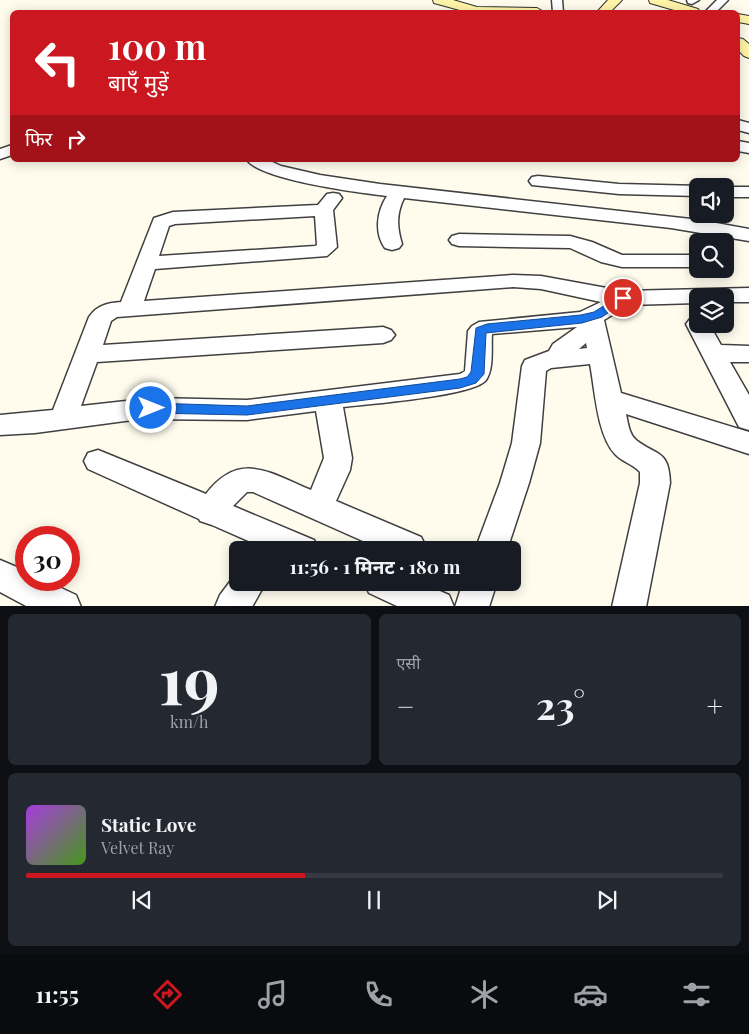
<!DOCTYPE html>
<html lang="hi">
<meta charset="utf-8">
<style>
:root{--surface:#171b24;--page:#242831;--text:#f1f3f6;--muted:#9ea1a6;--line:#363941;--accent:#cb171f}
body{margin:0;font-family:"Playfair Display","Noto Sans Devanagari",serif;background:var(--page);color:var(--text);height:100vh;display:flex;flex-direction:column;font-size:19px;white-space:nowrap}
*{box-sizing:border-box;margin:0}
p{font-size:16px;color:var(--muted)}
.icon{flex:none;width:28px;height:28px;fill:none;stroke:currentColor;stroke-width:2;stroke-linecap:round;stroke-linejoin:round}
.map{position:relative;height:606px;overflow:hidden}
.side{display:flex;flex-direction:column;gap:8px;padding:8px;background:#0d0f14;flex:1}
.side>*{flex:none}
.banner{position:absolute;left:10px;top:10px;width:730px;height:152px;border-radius:8px;box-shadow:0 2px 12px #0003;background:#cb171f;color:#fff;overflow:hidden}
.controls{position:absolute;left:689px;top:178px;display:grid;gap:10px}
.controls a{display:grid;place-items:center;width:45px;height:45px;border-radius:8px;background:var(--surface);box-shadow:0 2px 12px #0003;font-size:25px}
.speed{position:absolute;left:15px;top:526px;display:flex;gap:10px;font-size:25px;font-weight:700;text-align:center}
.speed>*{display:grid;place-content:center;width:65px;height:65px;border-radius:50%;background:var(--surface);box-shadow:0 2px 12px #0003;line-height:1}
.speed .limit{border:8px solid #d22;background:#fff;color:#111}
.pin{position:absolute;display:grid;place-items:center;width:42px;height:42px;color:#fff;margin:-21px;border:2px solid #fff;border-radius:50%;box-shadow:0 1px 5px #0007}
.me{position:absolute;width:55px;margin:-28px;rotate:90deg;stroke-linejoin:round;filter:drop-shadow(0 0 4px #0008)}
.turn{display:flex;align-items:center;gap:18px;height:105px;padding:0 15px;font-size:22px}
.turn .icon{width:65px;height:65px;stroke-width:2.5}
.turn b{display:block;font-size:35px;line-height:42px}
.then{display:flex;align-items:center;height:48px;padding:0 15px;background:#0003;gap:10px;font-size:19px}
.big{font-size:38px;font-weight:700;line-height:1.1}
.side .widget{flex:1;display:flex;flex-direction:column;justify-content:center;gap:8px;min-width:0;padding:0 18px;border-radius:8px;background:var(--page)}
.side .dial{align-items:center;gap:0}
.dial b{font-size:65px;line-height:1}
.song{display:flex;align-items:center;gap:15px}
.cover{width:60px;height:60px;border-radius:8px;background:linear-gradient(135deg,hsl(280 70% 55%),hsl(100 70% 35%))}
.played{height:5px;border-radius:2px;background:linear-gradient(90deg,var(--accent) 40%,var(--line) 40%)}
.keys{display:flex;justify-content:space-around;direction:ltr}
.heat{display:flex;justify-content:space-between;align-items:center;font-size:28px;direction:ltr}
.side .tiles{flex:1;display:grid;gap:8px;grid-template-columns:1fr 1fr}
.widget:last-child{grid-column:span 2}
.trip{position:absolute;left:229px;top:541px;width:292px;height:50px;border-radius:8px;background:var(--surface);box-shadow:0 2px 12px #0003;font-weight:700;line-height:50px;text-align:center}
.tab-bar{display:flex;height:80px;justify-content:space-around;align-items:center;background:#090b0e;color:var(--muted)}
.tab-bar .icon{width:35px;height:35px}
.tab-bar .on{color:var(--accent)}
.tab-bar b{font-size:22px;color:var(--text)}
.map>svg:first-child{display:block}
</style>
<div class="map">
<svg width="749" height="607" viewBox="0 0 749 607">
<rect width="100%" height="100%" fill="#fffbed"/>
<g fill="none" stroke-linecap="round" stroke-linejoin="round">
<defs>
<path id="street" d="M 552,0 L 562,0 L 563,12 L 553,12 Z
M 687,0 L 699,0 L 692,4 L 688,3 Z
M 717,0 L 728,0 L 716,12 L 705,12 Z
M 738,120 L 749,123 L 749,133 L 738,130 Z
M 738,141 L 749,143 L 749,153 L 738,151 Z
M 12,145 L 12,155 L 0,159 L 0,149 Z
M 247,160 L 268,160 L 281,166 L 320,175 L 380,184 L 700,220 L 749,229 L 749,241 L 671,228 L 404,198 C 396,214 397,228 402,244 L 399,248 L 392,250 L 385,248 C 374,233 377,211 387,196 C 360,193 261,180 247,160 Z
M 538,176 L 619,184 L 701,186 L 698,186 L 698,196 L 619,194 L 532,185 L 529,181 L 532,177 Z
M 725,187 L 749,187 L 749,197 L 725,197 Z
M 333,193 L 339,194 L 342,198 L 333,210 L 337,247 L 327,256 L 155,269 L 144,301 L 513,275 L 541,276 L 623,291 L 749,288 L 749,302 L 725,302 L 725,296 L 698,296 L 698,303 L 628,305 L 604,320 L 621,393 L 749,432 L 749,454 L 626,414 C 628,423 629,434 636,440 C 656,456 669,449 670,483 L 646,607 L 612,607 L 640,483 L 640,472 C 633,464 622,462 615,454 C 597,435 595,390 590,364 L 551,368 L 546,371 L 540,443 L 529,483 L 507,550 L 475,550 L 500,483 L 512,443 L 522,366 L 525,360 L 549,351 L 553,344 L 577,327 L 492,334 C 491,347 494,369 486,380 C 474,396 368,404 343,407 L 352,458 L 350,470 L 336,501 L 421,537 L 426,547 L 425,550 L 383,550 L 253,492 L 247,492 L 233,506 L 314,540 L 319,550 L 269,550 L 212,525 L 200,521 L 199,519 L 88,469 L 84,461 L 88,453 L 98,450 L 206,494 C 240,450 270,473 311,490 L 324,458 L 316,411 L 247,420 L 140,419 L 35,433 L 0,435 L 0,415 L 53,410 L 89,317 C 97,305 108,303 121,302 L 154,218 L 173,212 L 318,205 L 327,194 ZM 315,216 L 317,245 L 315,246 L 159,256 L 169,226 L 175,224 ZM 513,287 L 541,289 L 601,302 L 580,312 L 479,322 L 472,326 L 468,331 L 465,371 L 460,374 L 247,400 L 153,398 L 81,406 L 97,362 L 383,343 L 391,340 L 395,335 L 391,330 L 383,327 L 103,345 L 111,321 L 117,317 ZM 586,343 L 587,348 L 579,349 Z
M 459,234 L 570,236 L 592,242 L 622,255 L 698,255 L 698,267 L 622,267 L 601,262 L 570,248 L 459,246 L 452,244 L 449,240 L 452,236 Z
M 698,317 L 698,324 L 709,324 L 721,345 L 749,346 L 749,362 L 730,362 L 749,395 L 749,430 L 739,427 L 686,324 L 690,319 Z
M 0,560 L 26,571 L 26,580 L 44,580 L 76,595 L 81,607 L 28,607 L 0,592 Z
M 238,571 L 238,582 L 266,582 L 252,607 L 215,607 L 220,595 Z
M 364,582 L 419,582 L 449,595 L 454,607 L 399,607 L 369,593 Z
M 463,582 L 497,582 L 489,607 L 455,607 Z"/>
<path id="secondary" d="M 433,0 L 453,0 L 477,7 L 537,8 L 544,12 L 467,12 L 434,3 Z
M 608,0 L 622,0 L 610,12 L 597,12 Z
M 649,0 L 668,0 L 698,9 L 700,12 L 681,12 L 650,3 Z
M 738,14 L 749,16 L 749,24 L 738,22 Z
M 738,38 L 743,39 L 749,44 L 749,58 L 744,56 L 738,50 Z"/>
</defs>
<use href="#street" stroke="#404040" stroke-width="3"/>
<use href="#secondary" stroke="#2f2f2f" stroke-width="2"/>
<use href="#street" fill="#fff" fill-rule="evenodd"/>
<use href="#secondary" fill="#fff5a8" fill-rule="evenodd"/>
</g>
<path fill="#1a73e8" stroke="#114b97" d="M 623,294 L 627,295 L 629,298 L 627,300 L 602,317 L 582,323 L 486,333 L 484,374 L 476,383 L 460,388 L 247,415 L 151,413 L 146,412 L 144,408 L 146,405 L 151,403 L 247,406 L 460,379 L 467,377 L 471,372 L 476,328 L 487,324 L 581,315 L 594,312 Z"/>
</svg>
<div class="controls">
<a><svg class="icon" aria-label="sound" viewBox="0 0 24 24"><path d="M4 9h4l5-4v14l-5-4H4zM17 9q2 3 0 6"/></svg></a>
<a><svg class="icon" aria-label="search" viewBox="0 0 24 24"><circle cx="10" cy="10" r="6"/><path d="M15 15l6 6"/></svg></a>
<a><svg class="icon" aria-label="layers" viewBox="0 0 24 24"><path d="M12 4l9 5-9 5-9-5zM3 14l9 5 9-5"/></svg></a>
</div>
<div class="speed"><div class="limit">30</div></div>
<div class="pin" style="left:623px;top:298px;background:#d93025"><svg class="icon" aria-label="arrive" viewBox="0 0 24 24"><path d="M6 21V4h12l-3 4 3 4H6"/></svg></div>
<svg class="me" style="left:151px;top:408px" viewBox="-20 -20 40 40"><circle r="17" fill="#1a73e8" stroke="#fff" stroke-width="3"/><path d="M0-11L8 9 0 5-8 9z" fill="#fff"/></svg>
<div class="trip">11:56 · 1 मिनट · 180 m</div>
<div class="banner">
<div class="turn"><svg class="icon" aria-label="left" viewBox="0 0 24 24"><path d="M17 20v-9H6M10 6l-5 5 5 5"/></svg><div><b>100 m</b>बाएँ मुड़ें</div></div>
<div class="then">फिर<svg class="icon" aria-label="right" viewBox="0 0 24 24"><path d="M7 20v-9h11M14 6l5 5-5 5"/></svg></div>
</div>
</div>
<section class="side">
<div class="tiles">
<div class="widget dial"><b>19</b><p>km/h</p></div>
<div class="widget"><p>एसी</p>
<div class="heat"><a>−</a><b class="big">23°</b><a>+</a></div>
</div>
<div class="widget">
<div class="song"><i class="cover"></i><div><b>Static Love</b><p>Velvet Ray</p></div></div>
<div class="played"></div>
<div class="keys"><svg class="icon" aria-label="previous" viewBox="0 0 24 24"><path d="M18 5L8 12l10 7zM5 5v14"/></svg><svg class="icon" aria-label="pause" viewBox="0 0 24 24"><path d="M8 5v14M16 5v14"/></svg><svg class="icon" aria-label="next" viewBox="0 0 24 24"><path d="M6 5l10 7-10 7zM19 5v14"/></svg></div>
</div>
</div>
</section>
<nav class="tab-bar">
<b>11:55</b>
<svg class="icon on" aria-label="directions" viewBox="0 0 24 24"><path d="M12 3l9 9-9 9-9-9zM9 14v-3h6M13 9l2 2-2 2"/></svg>
<svg class="icon" aria-label="music" viewBox="0 0 24 24"><path d="M9 18V5l10-2v13"/><circle cx="6" cy="18" r="3"/><circle cx="16" cy="16" r="3"/></svg>
<svg class="icon" aria-label="phone" viewBox="0 0 24 24"><path d="M5 4h4l2 5-3 2q2 4 5 5l2-3 5 2v4C11 20 4 13 5 4z"/></svg>
<svg class="icon" aria-label="climate" viewBox="0 0 24 24"><path d="M12 3v18M4 7l16 10M4 17L20 7"/></svg>
<svg class="icon" aria-label="car" viewBox="0 0 24 24"><path d="M5 17H2v-5l4-1 3-4h7l3 4 3 1v5h-3M9 17h6M6 11h13"/><circle cx="7" cy="17" r="2"/><circle cx="17" cy="17" r="2"/></svg>
<svg class="icon" aria-label="filters" viewBox="0 0 24 24"><path d="M4 7h16M4 17h16"/><circle cx="9" cy="7" r="2"/><circle cx="15" cy="17" r="2"/></svg>
</nav>
